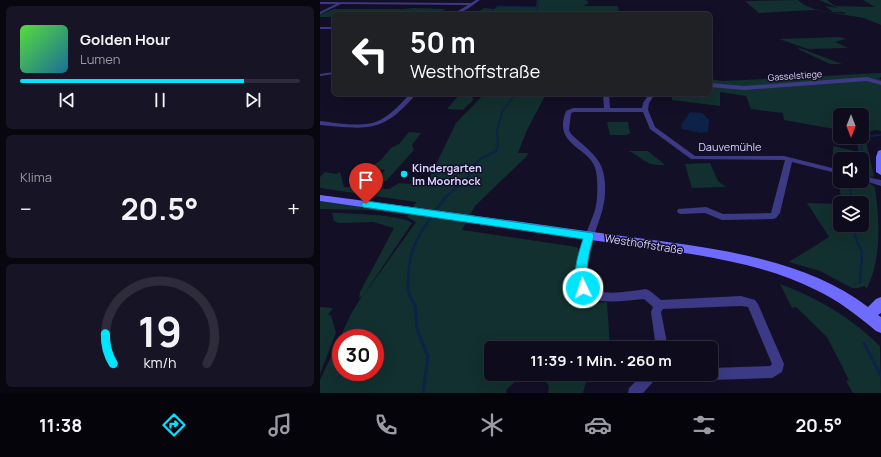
<!DOCTYPE html>
<html lang="de">
<meta charset="utf-8">
<style>
:root{--surface:#0e0b1c;--page:#171425;--text:#f1f3f6;--muted:#9b9ba3;--line:#2e2b3b;--accent:#00e5ff}
body{margin:0;font-family:Manrope,sans-serif;background:var(--page);color:var(--text);height:100vh;display:flex;flex-direction:column;font-size:15px;white-space:nowrap}
*{box-sizing:border-box;margin:0}
p{font-size:13px;color:var(--muted)}
.icon{flex:none;width:22px;height:22px;fill:none;stroke:currentColor;stroke-width:2;stroke-linecap:round;stroke-linejoin:round}
.map{position:relative;flex:1;overflow:hidden}
.details{display:flex;flex-direction:column;gap:6px;padding:6px;background:#08060f;width:320px}
.details>*{flex:none}
.hud{position:absolute;left:12px;top:12px;width:380px;height:84px;border-radius:6px;box-shadow:0 4px 16px #0002,0 0 0 1px var(--line);background:#202124;color:#fff;overflow:hidden}
.needle{width:26px;rotate:180deg}
.fabs{position:absolute;left:513px;top:108px;display:grid;gap:8px}
.fabs a{display:grid;place-items:center;width:36px;height:36px;border-radius:6px;background:var(--surface);box-shadow:0 4px 16px #0002,0 0 0 1px var(--line);font-size:20px}
.speed{position:absolute;left:12px;top:329px;display:flex;gap:8px;font-size:20px;font-weight:700;text-align:center}
.speed>*{display:grid;place-content:center;width:52px;height:52px;border-radius:50%;background:var(--surface);box-shadow:0 4px 16px #0002,0 0 0 1px var(--line);line-height:1}
.speed .limit{border:6px solid #d22;background:#fff;color:#111}
.pin{position:absolute;display:grid;place-items:center;width:34px;height:34px;color:#fff;margin:-41px -17px;border-radius:50% 50% 50% 0;rotate:-45deg;box-shadow:0 0 4px #0007}
.pin .icon{rotate:45deg}
.me{position:absolute;width:44px;margin:-22px;rotate:356deg;stroke-linejoin:round;filter:drop-shadow(0 0 3px #0008)}
.turn{display:flex;align-items:center;gap:14px;height:84px;padding:0 12px;font-size:18px}
.turn .icon{width:52px;height:52px;stroke-width:2.5}
.turn b{display:block;font-size:28px;line-height:34px}
.big{font-size:30px;font-weight:700;line-height:1.1}
.details .tile{flex:1;display:flex;flex-direction:column;justify-content:center;gap:6px;min-width:0;padding:0 14px;border-radius:6px;background:var(--page)}
.details .dial{align-items:center;gap:0}
.dial svg{height:104px;overflow:visible;fill:none;stroke:var(--line);stroke-width:7;stroke-linecap:round;text-anchor:middle}
.dial text{fill:var(--text);stroke:none}
.song{display:flex;align-items:center;gap:12px}
.cover{width:48px;height:48px;border-radius:6px;background:linear-gradient(135deg,hsl(110 70% 55%),hsl(200 70% 35%))}
.played{height:4px;border-radius:2px;background:linear-gradient(90deg,var(--accent) 80%,var(--line) 80%)}
.keys{display:flex;justify-content:space-around;direction:ltr}
.heat{display:flex;justify-content:space-between;align-items:center;font-size:22px;direction:ltr}
.trip{position:absolute;left:164px;top:341px;width:234px;height:40px;border-radius:6px;background:var(--surface);box-shadow:0 4px 16px #0002,0 0 0 1px var(--line);font-weight:700;line-height:40px;text-align:center}
.menu{display:flex;height:64px;justify-content:space-around;align-items:center;background:#06040b;color:var(--muted)}
.menu .icon{width:28px;height:28px}
.menu .active{color:var(--accent)}
.menu b{font-size:18px;color:var(--text)}
main{display:flex;flex:1;min-height:0}
.map>svg:first-child{display:block}
</style>
<main>
<section class="details">
<div class="tile">
<div class="song"><i class="cover"></i><div><b>Golden Hour</b><p>Lumen</p></div></div>
<div class="played"></div>
<div class="keys"><svg class="icon" aria-label="previous" viewBox="0 0 24 24"><path d="M18 5L8 12l10 7zM5 5v14"/></svg><svg class="icon" aria-label="pause" viewBox="0 0 24 24"><path d="M8 5v14M16 5v14"/></svg><svg class="icon" aria-label="next" viewBox="0 0 24 24"><path d="M6 5l10 7-10 7zM19 5v14"/></svg></div>
</div>
<div class="tile"><p>Klima</p>
<div class="heat"><a>−</a><b class="big">20.5°</b><a>+</a></div>
</div>
<div class="tile dial"><svg viewBox="0 0 100 80">
<path d="M14 69A42 42 0 1 1 86 69"/>
<path d="M14 69A42 42 0 0 1 8 46" stroke="#00e5ff"/>
<text x="50" y="56" font-size="32" font-weight="700">19</text>
<text x="50" y="72" font-size="11">km/h</text>
</svg></div>
</section>
<div class="map">
<svg width="561" height="393" viewBox="0 0 561 393">
<rect width="100%" height="100%" fill="#130f26"/>
<path fill="#12302f" fill-rule="evenodd" d="M 217,0 L 266,0 L 269,3 L 263,6 L 298,6 L 299,14 L 155,14 L 164,8 L 174,9 L 177,6 L 216,7 Z
M 478,0 C 489,11 510,12 526,14 L 523,12 L 513,12 L 505,6 L 518,8 L 499,0 L 509,0 L 507,0 L 515,6 L 555,7 L 543,0 L 561,0 L 561,25 L 544,18 L 495,10 L 439,13 L 425,1 Z
M 93,8 L 126,9 L 120,12 L 131,14 L 45,12 L 14,14 L 14,17 L 0,17 L 0,14 L 14,9 L 84,9 Z
M 520,37 L 526,39 L 515,42 L 528,48 L 488,49 L 459,39 Z
M 477,47 L 522,64 L 510,64 L 480,50 Z
M 561,73 L 561,77 L 559,78 L 561,80 L 561,131 L 556,130 L 544,133 L 554,176 L 552,177 L 542,176 L 542,159 L 520,159 L 520,170 L 513,168 L 513,146 L 539,152 L 536,137 L 542,137 L 542,115 L 520,115 L 520,130 L 464,120 L 463,113 L 431,109 L 426,96 L 400,92 L 400,106 L 352,100 L 352,94 L 390,94 L 390,79 L 403,81 Z
M 140,94 L 148,94 L 154,99 L 143,110 L 127,109 Z
M 164,94 L 226,94 L 207,130 L 198,153 L 208,153 L 207,156 L 155,206 L 142,230 L 257,247 C 260,251 258,254 258,259 C 256,278 253,293 275,300 L 275,303 L 287,302 L 290,348 L 171,348 L 171,374 L 268,374 L 263,393 L 228,393 L 229,386 L 224,380 L 196,381 L 187,389 L 186,393 L 0,393 L 0,380 L 31,314 L 42,296 L 39,298 L 40,292 L 74,228 L 53,222 L 19,223 L 14,221 L 12,213 C 27,213 83,215 92,223 L 43,296 L 96,222 L 87,217 L 88,215 L 50,210 L 0,209 L 0,201 L 89,214 L 96,202 L 0,188 L 0,177 L 5,172 L 16,174 L 20,172 L 24,187 L 69,189 L 79,183 L 106,185 L 136,123 ZM 21,338 L 55,338 L 55,372 L 21,372 Z
M 287,122 L 308,122 L 310,133 L 307,135 L 290,135 Z
M 89,132 L 101,133 L 92,145 L 94,150 L 66,181 L 56,181 L 65,170 L 54,169 L 56,166 L 53,165 L 60,161 L 71,148 L 79,144 Z
M 308,151 L 328,151 L 345,165 C 323,166 324,157 308,151 Z
M 390,163 L 398,181 L 406,187 L 372,188 L 365,164 Z
M 517,175 L 520,176 L 520,181 C 531,181 548,179 555,188 C 560,221 561,261 547,288 L 544,286 L 538,288 L 532,288 L 500,271 L 469,262 L 509,237 L 487,203 L 520,204 L 520,225 L 542,225 L 542,203 L 522,203 Z
M 460,284 C 499,298 531,318 560,346 L 561,393 L 533,393 L 526,381 L 529,380 L 507,337 L 476,307 L 472,308 Z
M 0,307 L 13,308 L 8,315 L 11,315 L 16,333 L 0,374 Z"/>
<path fill="#0c2248" d="M 370,112 L 382,113 L 389,120 L 388,132 L 381,133 L 362,129 L 361,125 Z"/>
<g fill="none" stroke-linecap="round" stroke-linejoin="round">
<path stroke="#0c2248" stroke-width="1" d="M 168,14 L 178,6 L 217,7
M 216,14 L 219,0"/>
<path stroke="#0c2248" stroke-width="1.5" d="M 390,80 L 393,80
M 177,130 L 182,112 L 195,94"/>
<path stroke="#0c2248" stroke-width="2" d="M 542,159 L 541,137 L 560,135
M 125,198 L 148,177 L 153,166 L 160,159 L 176,151 L 178,145 L 177,129
M 531,198 L 530,187 L 533,181"/>
<path stroke="#0c2248" stroke-width="2.5" d="M 531,197 L 532,203
M 114,212 L 126,197
M 535,225 L 535,237 L 542,252 L 540,283
M 88,284 C 88,255 95,239 112,216"/>
<path stroke="#0c2248" stroke-width="3" d="M 88,283 L 88,292 L 95,306 L 97,329 L 108,357 L 103,393
M 544,343 L 561,376"/>
<path fill="#3d3a85" fill-rule="evenodd" d="M 156,0 L 160,0 C 153,5 142,14 133,14 L 148,5 L 21,4 L 0,14 L 0,12 L 16,4 L 0,4 L 0,2 L 151,3 Z
M 0,27 L 14,27 L 14,29 L 0,29 Z
M 14,72 L 14,74 L 0,76 L 0,74 Z
M 547,77 L 561,81 L 561,85 L 547,81 L 424,90 L 390,87 L 390,83 L 424,86 Z
M 90,94 L 96,94 C 62,134 48,129 0,125 L 0,121 C 19,123 44,129 62,119 C 73,113 81,103 90,94 Z
M 283,94 L 289,94 L 290,108 L 322,108 L 323,103 L 329,94 L 335,94 L 329,103 L 328,110 L 335,127 L 375,156 L 464,156 L 520,170 L 520,174 L 472,162 L 460,213 L 456,218 L 453,219 L 402,220 L 385,213 L 361,214 L 358,213 L 357,211 L 358,209 L 386,207 L 403,214 L 451,213 L 465,160 L 371,159 L 330,129 L 323,112 L 254,112 L 251,113 L 249,130 L 251,134 C 261,144 277,154 282,168 C 286,179 286,196 283,207 C 280,225 250,283 277,291 C 292,295 311,291 326,289 L 330,291 L 341,300 L 421,296 L 435,300 L 438,304 L 464,364 L 462,372 L 452,378 L 333,382 L 323,393 L 308,393 L 309,388 L 323,374 L 391,374 L 391,368 L 450,366 L 452,364 L 428,307 L 421,306 L 343,309 L 341,312 L 348,348 L 336,348 L 331,312 L 333,307 L 324,299 C 308,300 289,304 273,299 C 237,288 268,233 275,210 C 278,198 278,183 276,171 C 271,146 232,147 246,111 L 253,108 L 284,108 Z
M 542,176 L 561,180 L 561,186 L 542,180 Z"/>
<path fill="#6f6bff" fill-rule="evenodd" d="M 561,150 L 561,175 L 556,172 L 556,157 L 558,151 Z
M 0,195 C 91,207 182,219 273,232 C 361,245 476,251 548,307 L 556,299 L 561,297 L 561,313 L 558,315 L 561,317 L 561,333 L 556,331 C 537,315 519,301 496,290 C 429,256 338,250 264,239 C 176,226 88,214 0,201 Z"/>
</g>
<path fill="#00e5ff" stroke="#0095a6" d="M 46,201 L 273,233 L 274,236 C 269,252 264,271 269,288 L 267,291 L 263,293 L 259,291 C 251,275 258,255 263,239 L 43,207 L 41,204 Z"/>
<circle fill="#00e5ff" stroke="#130f26" stroke-width="1.5" cx="84" cy="174" r="4"/>
<g text-anchor="middle" stroke-width="3" stroke-linejoin="round" paint-order="stroke">
<g font-size="9" fill="#d9d4ff" stroke="#130f26">
<text transform="translate(475 76) rotate(-4)" y="3">Gasselstiege</text>
</g>
<g font-size="11" fill="#d9d4ff" stroke="#130f26">
<text x="410" y="151">Dauvemühle</text>
<text transform="translate(324 244) rotate(9)" y="4">Westhoffstraße</text>
</g>
<g font-size="11" font-weight="bold" fill="#d9d4ff" stroke="#130f26" text-anchor="start">
<text x="92" y="172">Kindergarten<tspan x="92" dy="13">Im Moorhock</tspan></text>
</g>
</g>
</svg>
<div class="fabs">
<a><svg class="needle" viewBox="-14 -14 28 28"><path d="M0-13l5 13h-10z" fill="#e53935"/><path d="M0 13l5-13h-10z" fill="#9b9ba3"/></svg></a>
<a><svg class="icon" aria-label="sound" viewBox="0 0 24 24"><path d="M4 9h4l5-4v14l-5-4H4zM17 9q2 3 0 6"/></svg></a>
<a><svg class="icon" aria-label="layers" viewBox="0 0 24 24"><path d="M12 4l9 5-9 5-9-5zM3 14l9 5 9-5"/></svg></a>
</div>
<div class="speed"><div class="limit">30</div></div>
<div class="pin" style="left:46px;top:204px;background:#d93025"><svg class="icon" aria-label="arrive" viewBox="0 0 24 24"><path d="M6 21V4h12l-3 4 3 4H6"/></svg></div>
<svg class="me" style="left:263px;top:288px" viewBox="-20 -20 40 40"><circle r="17" fill="#00e5ff" stroke="#fff" stroke-width="3"/><path d="M0-11L8 9 0 5-8 9z" fill="#fff"/></svg>
<div class="trip">11:39 · 1 Min. · 260 m</div>
<div class="hud">
<div class="turn"><svg class="icon" aria-label="left" viewBox="0 0 24 24"><path d="M17 20v-9H6M10 6l-5 5 5 5"/></svg><div><b>50 m</b>Westhoffstraße</div></div>
</div>
</div>
</main>
<nav class="menu">
<b>11:38</b>
<svg class="icon active" aria-label="directions" viewBox="0 0 24 24"><path d="M12 3l9 9-9 9-9-9zM9 14v-3h6M13 9l2 2-2 2"/></svg>
<svg class="icon" aria-label="music" viewBox="0 0 24 24"><path d="M9 18V5l10-2v13"/><circle cx="6" cy="18" r="3"/><circle cx="16" cy="16" r="3"/></svg>
<svg class="icon" aria-label="phone" viewBox="0 0 24 24"><path d="M5 4h4l2 5-3 2q2 4 5 5l2-3 5 2v4C11 20 4 13 5 4z"/></svg>
<svg class="icon" aria-label="climate" viewBox="0 0 24 24"><path d="M12 3v18M4 7l16 10M4 17L20 7"/></svg>
<svg class="icon" aria-label="car" viewBox="0 0 24 24"><path d="M5 17H2v-5l4-1 3-4h7l3 4 3 1v5h-3M9 17h6M6 11h13"/><circle cx="7" cy="17" r="2"/><circle cx="17" cy="17" r="2"/></svg>
<svg class="icon" aria-label="filters" viewBox="0 0 24 24"><path d="M4 7h16M4 17h16"/><circle cx="9" cy="7" r="2"/><circle cx="15" cy="17" r="2"/></svg>
<b>20.5°</b>
</nav>
